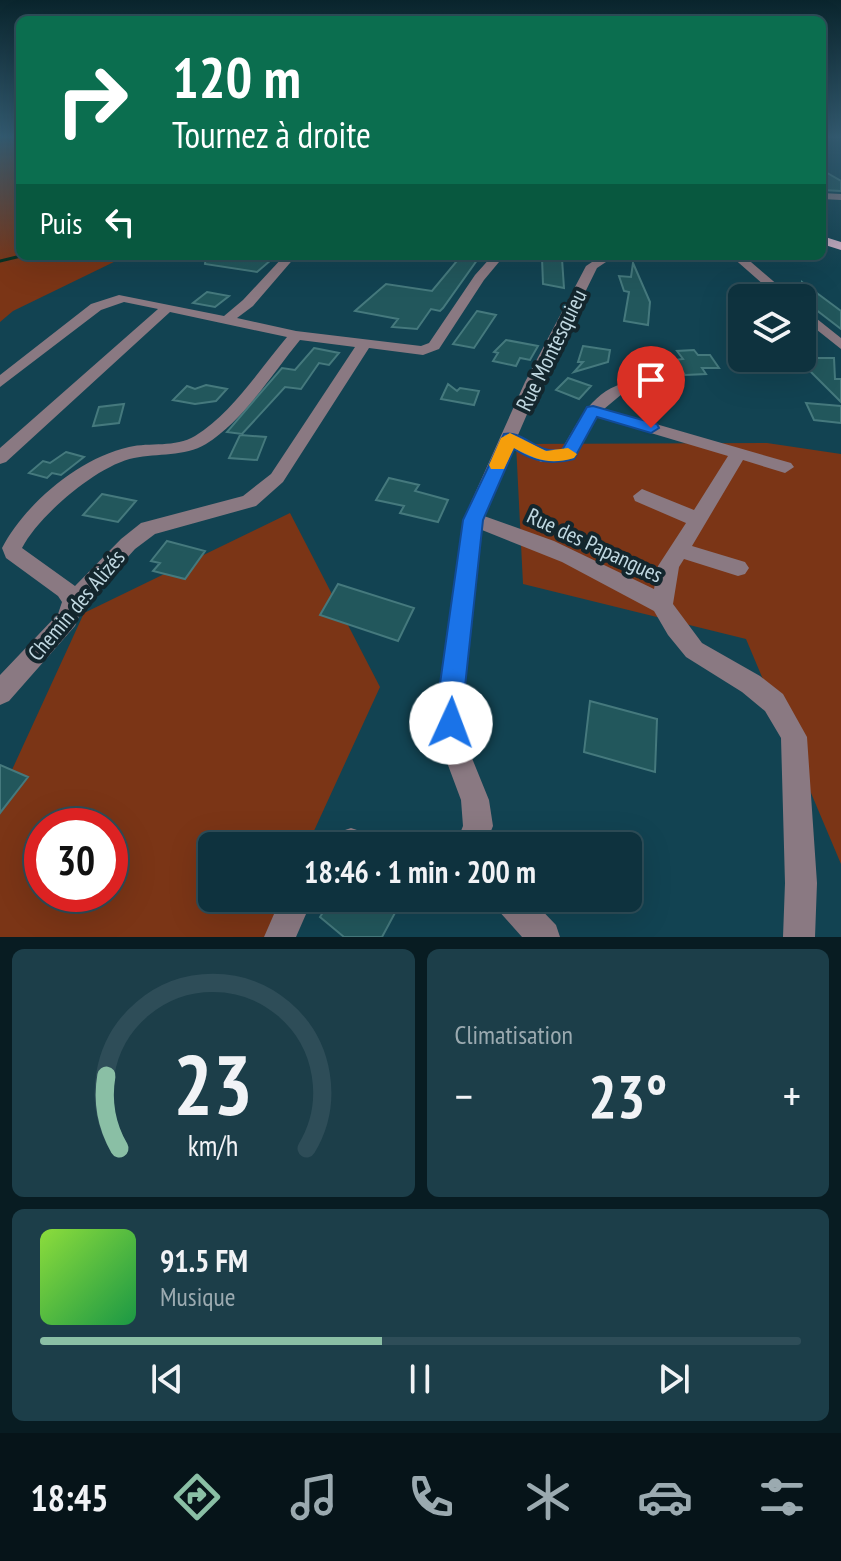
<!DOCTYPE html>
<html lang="fr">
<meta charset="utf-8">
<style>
:root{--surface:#0e323e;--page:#1c3e49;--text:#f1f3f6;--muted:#9baab0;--line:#2e4d58;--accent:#8abfa5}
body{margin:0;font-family:"PT Sans Narrow",sans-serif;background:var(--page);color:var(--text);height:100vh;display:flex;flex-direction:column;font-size:30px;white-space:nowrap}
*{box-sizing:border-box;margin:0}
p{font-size:26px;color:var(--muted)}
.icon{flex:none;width:44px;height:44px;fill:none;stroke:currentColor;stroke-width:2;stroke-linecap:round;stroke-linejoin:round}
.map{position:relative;height:937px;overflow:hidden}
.drawer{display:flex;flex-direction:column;gap:12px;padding:12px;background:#081c22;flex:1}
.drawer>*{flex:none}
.hud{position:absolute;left:16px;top:16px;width:810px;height:244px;border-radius:12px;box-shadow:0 8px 32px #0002,0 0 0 2px var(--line);background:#0b6e4f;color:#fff;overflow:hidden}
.tools{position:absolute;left:728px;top:284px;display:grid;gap:16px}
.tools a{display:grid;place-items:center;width:88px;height:88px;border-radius:12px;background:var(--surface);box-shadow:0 8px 32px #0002,0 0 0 2px var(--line);font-size:40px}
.speed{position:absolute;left:24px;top:808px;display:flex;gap:16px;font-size:40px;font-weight:700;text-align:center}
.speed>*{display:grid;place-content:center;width:104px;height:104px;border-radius:50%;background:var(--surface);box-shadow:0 8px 32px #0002,0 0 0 2px var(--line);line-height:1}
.speed .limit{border:12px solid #d22;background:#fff;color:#111}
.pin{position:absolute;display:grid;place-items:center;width:68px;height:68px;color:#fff;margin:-82px -34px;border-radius:50% 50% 50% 0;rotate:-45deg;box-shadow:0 0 8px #0007}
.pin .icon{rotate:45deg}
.me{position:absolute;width:88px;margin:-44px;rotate:2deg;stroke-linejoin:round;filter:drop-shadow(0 0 6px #0008)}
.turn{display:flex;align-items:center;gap:28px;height:168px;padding:0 24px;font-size:36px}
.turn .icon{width:104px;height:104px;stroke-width:2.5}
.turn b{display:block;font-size:56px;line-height:68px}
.then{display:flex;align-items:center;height:76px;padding:0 24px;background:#0003;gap:16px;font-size:30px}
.big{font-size:60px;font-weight:700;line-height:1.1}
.drawer .tile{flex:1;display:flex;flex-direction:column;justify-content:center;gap:12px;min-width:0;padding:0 28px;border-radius:12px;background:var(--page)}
.drawer .dial{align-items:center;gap:0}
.dial svg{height:208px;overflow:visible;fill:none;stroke:var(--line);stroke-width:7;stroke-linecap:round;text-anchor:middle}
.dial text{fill:var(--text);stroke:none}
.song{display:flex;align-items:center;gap:24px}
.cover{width:96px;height:96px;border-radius:12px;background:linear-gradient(135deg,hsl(90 70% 55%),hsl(140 70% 35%))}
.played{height:8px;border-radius:4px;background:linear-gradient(90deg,var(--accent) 45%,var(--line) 45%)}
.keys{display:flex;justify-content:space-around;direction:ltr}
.heat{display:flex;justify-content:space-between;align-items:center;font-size:44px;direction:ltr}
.drawer .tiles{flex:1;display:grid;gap:12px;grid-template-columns:1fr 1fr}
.tile:last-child{grid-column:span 2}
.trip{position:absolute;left:198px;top:832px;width:444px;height:80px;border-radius:12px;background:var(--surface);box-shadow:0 8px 32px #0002,0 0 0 2px var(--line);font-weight:700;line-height:80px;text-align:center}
.menu{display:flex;height:128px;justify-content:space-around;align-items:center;background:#061419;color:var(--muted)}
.menu .icon{width:56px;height:56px}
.menu .on{color:var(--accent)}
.menu b{font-size:36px;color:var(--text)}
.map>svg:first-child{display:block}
</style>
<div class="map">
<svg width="841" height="937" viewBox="0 0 841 937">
<rect width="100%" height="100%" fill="#124352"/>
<path fill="#7b3516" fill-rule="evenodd" d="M 0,137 L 20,137 L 20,256 L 136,256 L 120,259 L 13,311 L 0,322 Z
M 767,443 L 841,454 L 841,864 L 746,639 L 523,584 L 516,444 Z
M 290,513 L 380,687 L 307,846 L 212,846 L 212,898 L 283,898 L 266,937 L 0,937 L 0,796 L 84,613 ZM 42,826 L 110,826 L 110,894 L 42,894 Z"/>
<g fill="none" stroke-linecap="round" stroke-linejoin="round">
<path stroke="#052f1f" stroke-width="3" d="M 0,261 L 21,256"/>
</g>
<path fill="#22575c" stroke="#45797d" stroke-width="2" d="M 822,170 L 841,181 L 841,191 L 822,190 Z
M 206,256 L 238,256 L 271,260 L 257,272 L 205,264 Z
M 461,256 L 480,256 L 443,308 L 440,311 L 431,309 L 417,329 L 392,327 L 398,319 L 355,311 L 386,284 L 432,291 Z
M 542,258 L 562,259 L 564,288 L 543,284 Z
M 633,263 L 650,302 L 648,325 L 624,321 L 629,292 L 624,291 L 619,276 L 631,277 Z
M 802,282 L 841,311 L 841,329 L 802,299 Z
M 207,292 L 229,296 L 215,307 L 193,303 Z
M 477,311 L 496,315 L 474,348 L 453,344 Z
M 506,340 L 538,346 L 530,360 L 520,358 L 516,366 L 493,361 L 498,353 L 494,352 Z
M 802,345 L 817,358 L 834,358 L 835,379 L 841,379 L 841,402 L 802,363 Z
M 583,346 L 610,350 L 608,362 L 574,372 L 583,362 L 578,362 Z
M 314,348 L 339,353 L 329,365 L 319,363 L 301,389 L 285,387 L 242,434 L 227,432 L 282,368 L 295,370 Z
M 694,350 L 698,355 L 710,355 L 719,368 L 702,368 L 706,374 L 685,375 L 675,360 L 683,359 L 677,351 Z
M 568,378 L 591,386 L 579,399 L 556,390 Z
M 448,384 L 457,391 L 460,388 L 479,391 L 474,405 L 441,399 Z
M 206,385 L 227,389 L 216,401 L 195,404 L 173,400 L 187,386 L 195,389 Z
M 806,403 L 841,406 L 841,423 L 814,420 Z
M 124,404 L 119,423 L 93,426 L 99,407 Z
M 240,435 L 266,437 L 257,460 L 229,458 Z
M 66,452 L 84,457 L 61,475 L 52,473 L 47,478 L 29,473 L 43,461 L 50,463 Z
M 389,478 L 419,485 L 415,491 L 448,500 L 438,522 L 400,513 L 404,506 L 376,500 Z
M 102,494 L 136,501 L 118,522 L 83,515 Z
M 167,541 L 205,551 L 185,579 L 153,571 L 160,563 L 151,561 Z
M 338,584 L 414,608 L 398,641 L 320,615 Z
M 590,701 L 657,719 L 655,772 L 584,752 Z
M 0,765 L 28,777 L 0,813 Z
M 332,898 L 403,898 L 382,937 L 344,937 L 320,917 Z"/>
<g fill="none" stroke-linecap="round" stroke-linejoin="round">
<path fill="#8a7982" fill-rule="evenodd" d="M 822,193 L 841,194 L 841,200 L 822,199 Z
M 284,256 L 296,256 L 253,306 L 237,318 L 296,331 L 421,346 L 429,343 L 475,275 L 492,256 L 504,256 L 484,280 L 439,349 L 423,355 L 369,348 L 283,482 L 256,506 L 155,534 L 135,549 L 83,607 L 75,626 L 9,701 L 0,705 L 0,675 L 58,614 L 62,602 L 58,596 L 6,558 L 2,548 C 25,504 79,458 129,447 C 150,442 175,448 195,436 C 232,413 259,370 287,337 L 170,312 L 6,462 L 0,464 L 0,448 L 158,309 L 124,302 L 101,310 L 0,387 L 0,375 L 91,304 L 119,295 L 224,316 L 243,300 ZM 300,340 L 355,347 L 271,474 L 243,496 L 141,523 L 121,539 L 75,586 L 22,548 C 39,515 98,465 134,458 C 158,453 184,457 206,444 C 244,420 272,374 300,340 Z
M 601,256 L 615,256 L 597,268 L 541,382 L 518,435 L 544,450 L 562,449 C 579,420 593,389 629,382 C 639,380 647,379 654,385 L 651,388 L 622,394 L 604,409 L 791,463 L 794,467 L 785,473 L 743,460 L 692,546 L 745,562 L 749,568 L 745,574 L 738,576 L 684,559 L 679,567 L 673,604 L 702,643 L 760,676 L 783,694 L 807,737 L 817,883 L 815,937 L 783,937 L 785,883 L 781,738 L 765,711 L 742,692 L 686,657 L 668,635 L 654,611 L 562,562 L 482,530 L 463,705 L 465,741 L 489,800 L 493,826 L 485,846 L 455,846 L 463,826 L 461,800 L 439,741 L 437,705 L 463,520 L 525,382 L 586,266 ZM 597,417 L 728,456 L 694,510 L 642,489 L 633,496 L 635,501 L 686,523 L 658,566 L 654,589 L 554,541 L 484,516 L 513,447 L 541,462 L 574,459 Z
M 731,256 L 744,256 L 793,298 L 779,298 Z
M 802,307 L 841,338 L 841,349 L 802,318 Z
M 351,828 L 372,835 L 376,846 L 326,846 L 330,835 Z
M 281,898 L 313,898 L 296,937 L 264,937 Z
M 492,898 L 530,898 L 556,925 L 560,937 L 522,937 L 497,909 Z"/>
<path fill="#d6b3c7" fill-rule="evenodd" d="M 822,236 L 841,242 L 841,250 L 822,244 Z
M 637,256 L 677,256 C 668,262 646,262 637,256 Z"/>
</g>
<linearGradient id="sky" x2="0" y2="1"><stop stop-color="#0a252d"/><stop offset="0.51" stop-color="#335b71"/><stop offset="1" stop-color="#335b71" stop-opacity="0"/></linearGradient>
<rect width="841" height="268" fill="url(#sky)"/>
<path fill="#1a73e8" stroke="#114b97" stroke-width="2" d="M 593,406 L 657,424 L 659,428 L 651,433 L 597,417 L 574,459 C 551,465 534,462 514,449 L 483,520 L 463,705 L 464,723 L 460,732 L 451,736 L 442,732 L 437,705 L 463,520 L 504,434 C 524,430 536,455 562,450 L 587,407 Z"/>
<path fill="#f59e0b" d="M 510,433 L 546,451 L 568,448 L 577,454 L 574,458 C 550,465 536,460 514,448 L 504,469 L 491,469 L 489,465 L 501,438 Z"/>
<g text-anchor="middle" stroke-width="8" stroke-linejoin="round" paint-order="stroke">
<g font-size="22" fill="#c0d8e1" stroke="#13262d">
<text transform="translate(551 350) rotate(-64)" y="8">Rue Montesquieu</text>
<text transform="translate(595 545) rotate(25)" y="8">Rue des Papangues</text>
<text transform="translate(76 605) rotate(-50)" y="8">Chemin des Alizés</text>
</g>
</g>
</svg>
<div class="tools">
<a><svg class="icon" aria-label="layers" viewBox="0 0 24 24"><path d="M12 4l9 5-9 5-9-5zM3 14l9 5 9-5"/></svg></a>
</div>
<div class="speed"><div class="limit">30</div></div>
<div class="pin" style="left:651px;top:428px;background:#d93025"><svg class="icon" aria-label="arrive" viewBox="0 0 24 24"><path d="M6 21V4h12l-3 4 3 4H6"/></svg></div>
<svg class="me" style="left:451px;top:723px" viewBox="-20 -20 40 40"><circle r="19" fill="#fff"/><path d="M0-13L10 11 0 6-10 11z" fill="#1a73e8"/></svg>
<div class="trip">18:46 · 1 min · 200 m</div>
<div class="hud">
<div class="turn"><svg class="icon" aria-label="right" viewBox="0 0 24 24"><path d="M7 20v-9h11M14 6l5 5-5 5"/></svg><div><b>120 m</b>Tournez à droite</div></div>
<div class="then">Puis<svg class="icon" aria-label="left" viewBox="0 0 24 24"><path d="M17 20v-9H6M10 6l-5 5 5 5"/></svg></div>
</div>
</div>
<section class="drawer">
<div class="tiles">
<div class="tile dial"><svg viewBox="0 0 100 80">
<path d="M14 69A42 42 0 1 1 86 69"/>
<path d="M14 69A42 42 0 0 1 9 41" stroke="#8abfa5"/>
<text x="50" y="56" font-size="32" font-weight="700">23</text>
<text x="50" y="72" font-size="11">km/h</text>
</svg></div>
<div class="tile"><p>Climatisation</p>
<div class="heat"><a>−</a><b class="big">23°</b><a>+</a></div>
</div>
<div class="tile">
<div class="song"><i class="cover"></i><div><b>91.5 FM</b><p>Musique</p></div></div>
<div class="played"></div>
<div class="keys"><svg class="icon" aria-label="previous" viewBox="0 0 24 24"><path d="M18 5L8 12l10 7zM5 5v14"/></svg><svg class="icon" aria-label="pause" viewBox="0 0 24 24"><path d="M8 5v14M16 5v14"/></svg><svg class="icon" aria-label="next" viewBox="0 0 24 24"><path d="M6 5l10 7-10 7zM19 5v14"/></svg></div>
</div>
</div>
</section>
<nav class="menu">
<b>18:45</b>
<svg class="icon on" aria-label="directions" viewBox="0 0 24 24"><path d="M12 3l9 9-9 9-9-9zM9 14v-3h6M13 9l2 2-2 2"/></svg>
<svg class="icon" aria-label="music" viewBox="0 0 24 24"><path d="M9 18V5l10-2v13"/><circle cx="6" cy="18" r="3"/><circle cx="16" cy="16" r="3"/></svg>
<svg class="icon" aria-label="phone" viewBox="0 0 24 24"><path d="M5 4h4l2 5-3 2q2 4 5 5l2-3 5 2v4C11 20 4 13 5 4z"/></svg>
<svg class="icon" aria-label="climate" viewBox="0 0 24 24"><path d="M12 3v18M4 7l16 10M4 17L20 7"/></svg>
<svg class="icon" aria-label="car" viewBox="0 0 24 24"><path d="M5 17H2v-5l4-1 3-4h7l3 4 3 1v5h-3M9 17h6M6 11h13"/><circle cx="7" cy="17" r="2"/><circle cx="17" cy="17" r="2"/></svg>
<svg class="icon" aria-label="filters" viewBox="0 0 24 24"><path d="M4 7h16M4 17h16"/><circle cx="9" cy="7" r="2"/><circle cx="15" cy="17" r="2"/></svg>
</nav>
